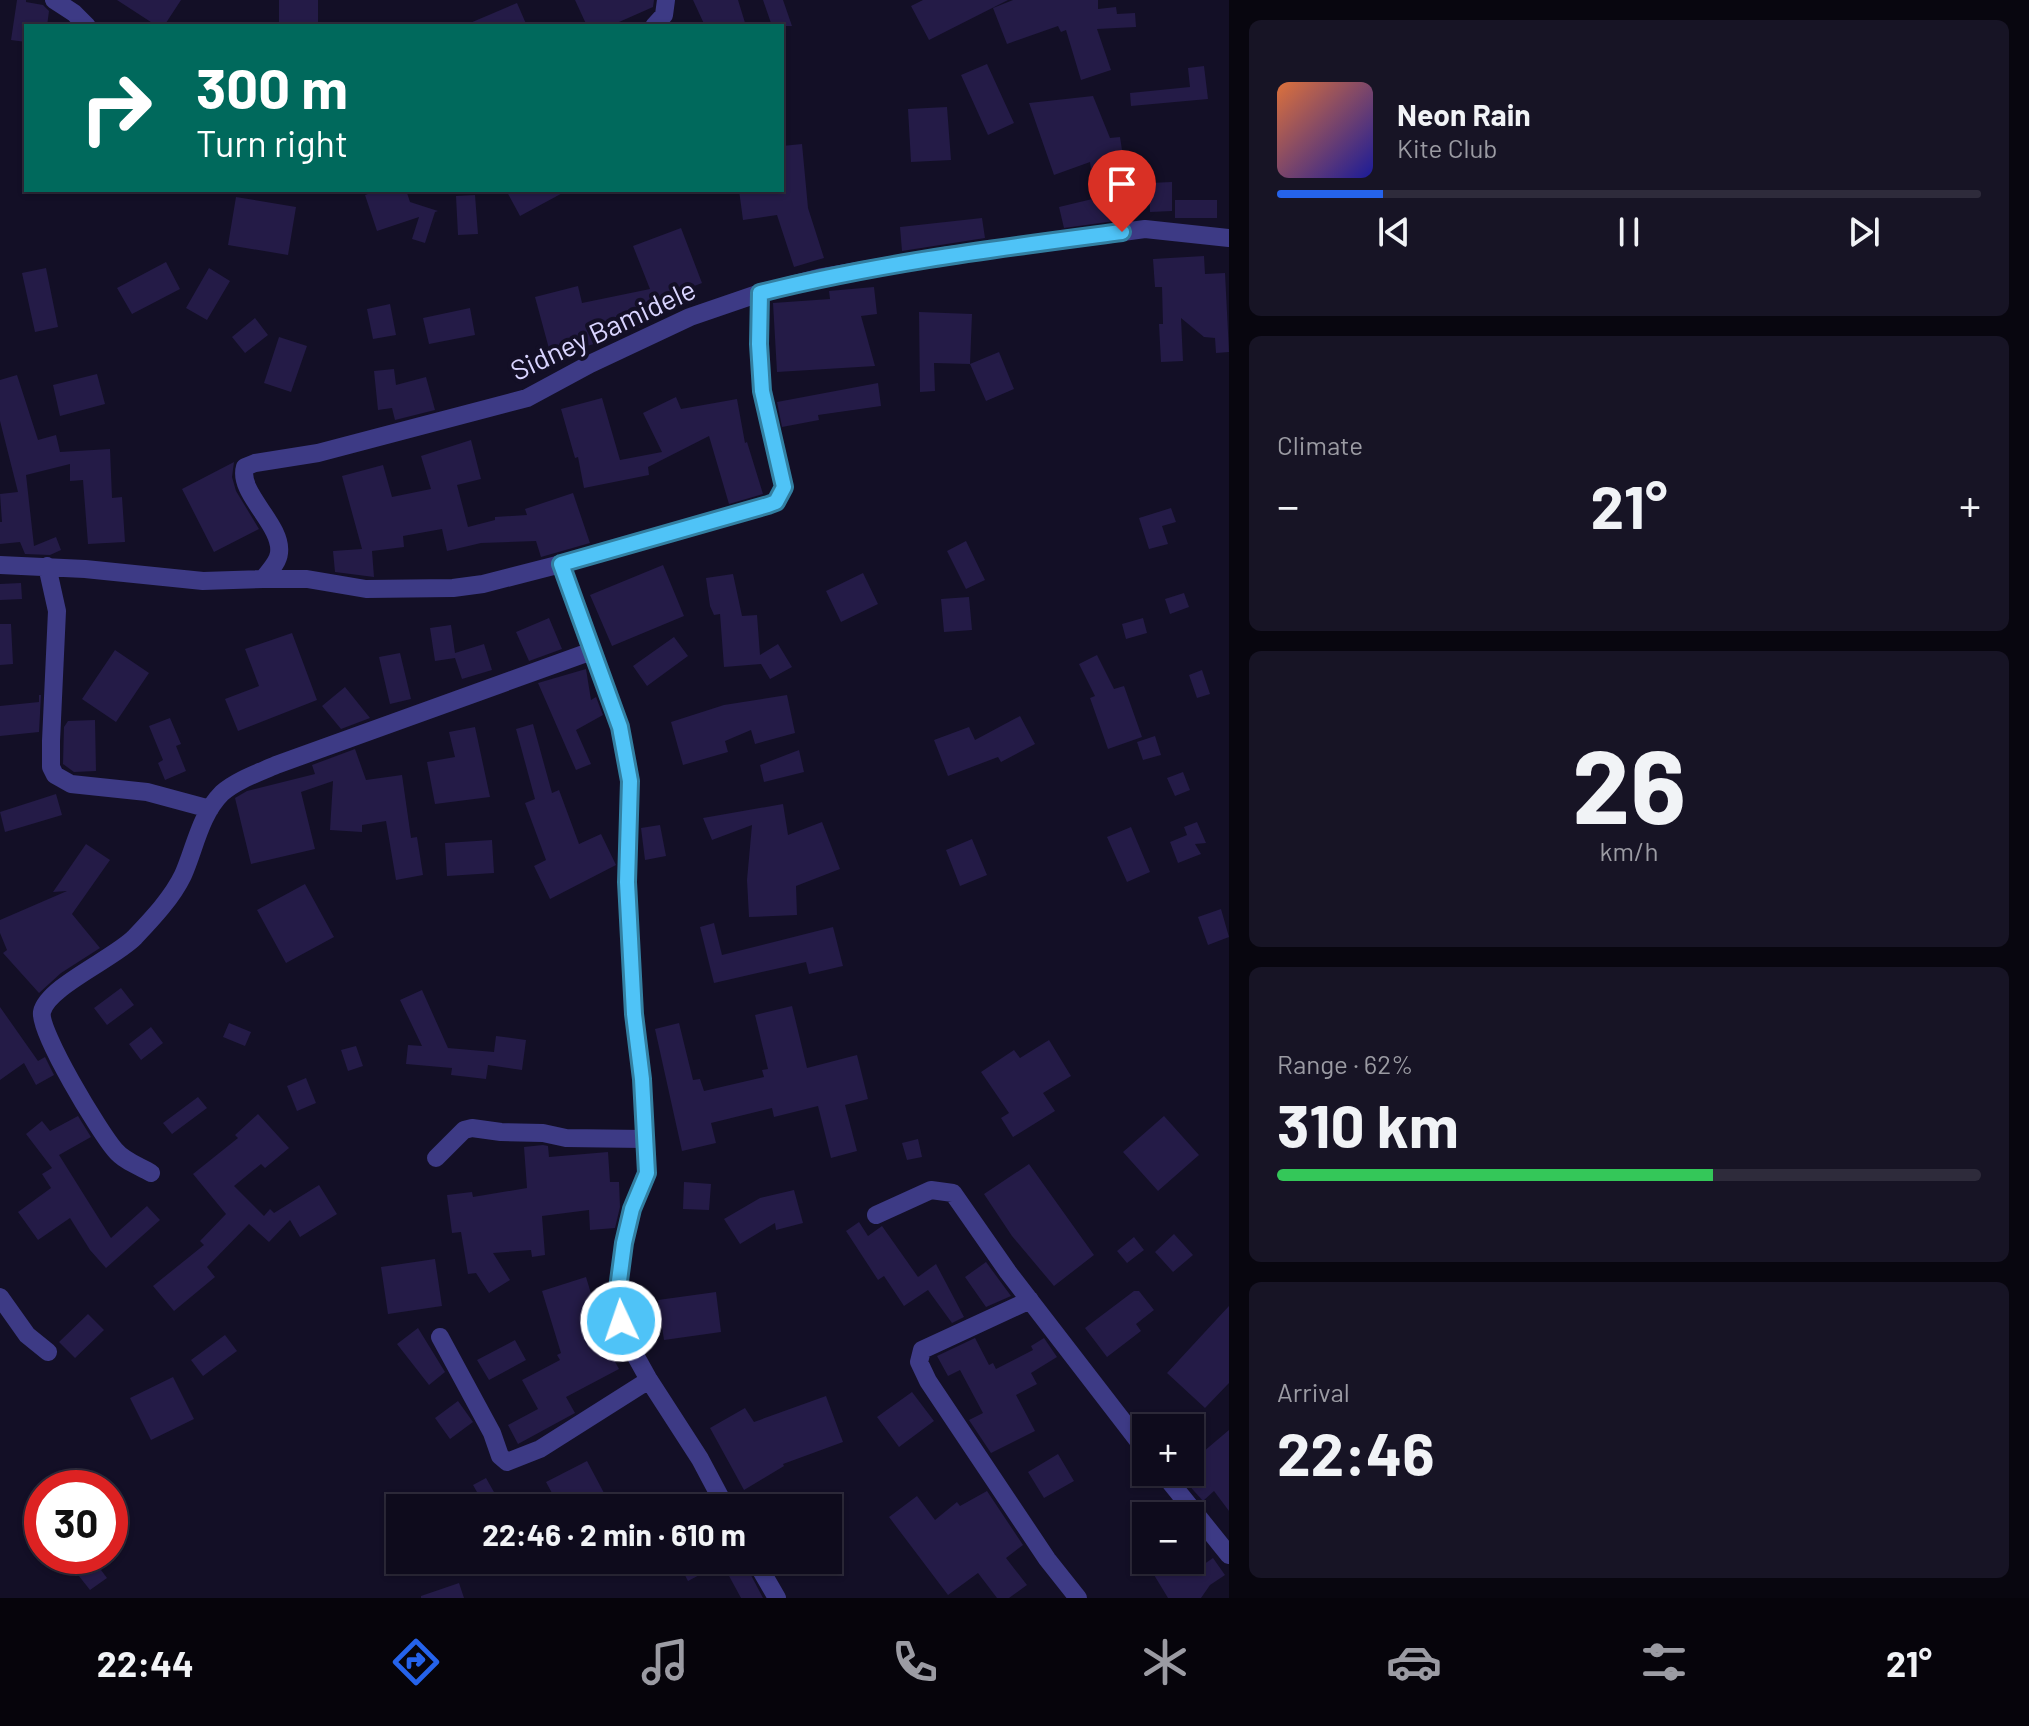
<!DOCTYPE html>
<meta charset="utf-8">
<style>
:root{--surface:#0e0b1c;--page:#171425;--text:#f1f3f6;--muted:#9b9ba3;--line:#2e2b3b;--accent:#2563eb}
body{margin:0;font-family:Barlow,sans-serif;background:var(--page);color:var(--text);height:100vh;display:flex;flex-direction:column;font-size:30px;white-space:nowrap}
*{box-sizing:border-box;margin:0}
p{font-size:26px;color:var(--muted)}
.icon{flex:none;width:44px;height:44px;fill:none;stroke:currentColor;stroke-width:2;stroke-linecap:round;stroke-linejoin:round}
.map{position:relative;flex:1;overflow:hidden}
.drawer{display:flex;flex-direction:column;gap:20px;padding:20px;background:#08060f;width:800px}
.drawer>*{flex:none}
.top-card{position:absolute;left:24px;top:24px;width:760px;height:168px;border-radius:0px;box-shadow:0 2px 6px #0004,0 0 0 2px var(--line);background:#00695c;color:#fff;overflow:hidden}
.tools{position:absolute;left:1132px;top:1414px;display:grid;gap:16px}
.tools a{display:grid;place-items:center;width:72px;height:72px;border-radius:0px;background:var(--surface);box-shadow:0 2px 6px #0004,0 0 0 2px var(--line);font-size:40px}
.speed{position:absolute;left:24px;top:1470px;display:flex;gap:16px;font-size:40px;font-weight:700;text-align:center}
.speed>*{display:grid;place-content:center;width:104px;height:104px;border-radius:50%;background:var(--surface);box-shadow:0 2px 6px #0004,0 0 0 2px var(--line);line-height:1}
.speed .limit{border:12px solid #d22;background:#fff;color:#111}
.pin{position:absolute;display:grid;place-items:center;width:68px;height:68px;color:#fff;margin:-82px -34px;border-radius:50% 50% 50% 0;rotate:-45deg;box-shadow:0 0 8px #0007}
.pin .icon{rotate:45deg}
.me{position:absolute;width:88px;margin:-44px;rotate:357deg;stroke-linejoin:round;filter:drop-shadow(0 0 6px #0008)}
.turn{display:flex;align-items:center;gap:28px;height:168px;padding:0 40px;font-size:36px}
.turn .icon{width:104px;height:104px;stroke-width:2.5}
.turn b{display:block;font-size:56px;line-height:68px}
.big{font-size:60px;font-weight:700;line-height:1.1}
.drawer .widget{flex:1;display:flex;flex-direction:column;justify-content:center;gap:12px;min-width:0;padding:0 28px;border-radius:12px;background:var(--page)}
.drawer .dial{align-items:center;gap:0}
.dial b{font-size:104px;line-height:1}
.song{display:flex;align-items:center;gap:24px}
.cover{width:96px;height:96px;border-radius:12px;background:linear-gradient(135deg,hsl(20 70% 55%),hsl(240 70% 35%))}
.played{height:8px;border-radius:4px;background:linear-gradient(90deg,var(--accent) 15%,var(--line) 15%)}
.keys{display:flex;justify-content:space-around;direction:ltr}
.heat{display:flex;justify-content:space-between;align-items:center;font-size:44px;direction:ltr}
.charge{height:12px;border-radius:6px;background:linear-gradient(90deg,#34c759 62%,var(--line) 0)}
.trip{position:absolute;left:386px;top:1494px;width:456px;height:80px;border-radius:0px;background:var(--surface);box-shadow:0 2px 6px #0004,0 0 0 2px var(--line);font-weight:700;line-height:80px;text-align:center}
.tabs{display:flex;height:128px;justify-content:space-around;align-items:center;background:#06040b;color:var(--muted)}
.tabs .icon{width:56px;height:56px}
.tabs .selected{color:var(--accent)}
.tabs b{font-size:36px;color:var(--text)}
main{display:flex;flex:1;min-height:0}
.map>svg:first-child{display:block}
</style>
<main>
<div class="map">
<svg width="1229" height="1598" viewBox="0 0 1229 1598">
<rect width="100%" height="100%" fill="#130f26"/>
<path fill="#241b47" d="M 26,0 L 26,2 L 43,5 L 49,11 L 47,26 L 26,26 L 26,42 L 11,40 L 17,0 Z
M 117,0 L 181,0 L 164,26 L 157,26 Z
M 279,0 L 318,0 L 318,26 L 279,26 Z
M 575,0 L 654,0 L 653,7 L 610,26 L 587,26 Z
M 693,0 L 738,0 L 746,26 L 705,26 Z
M 763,0 L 783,0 L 792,26 L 772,26 Z
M 923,0 L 1008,0 L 929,40 L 911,6 Z
M 1013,0 L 1098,0 L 1098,9 L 1116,7 L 1117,14 L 1135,13 L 1136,27 L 1097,29 L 1111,70 L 1081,80 L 1066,30 L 1061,32 L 1058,26 L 1007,44 L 993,8 Z
M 517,3 L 527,26 L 463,26 Z
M 987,64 L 1014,123 L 988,135 L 961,75 Z
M 1204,66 L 1208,99 L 1131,106 L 1130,93 L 1190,87 L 1188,68 Z
M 1093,96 L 1110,138 L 1120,137 L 1124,163 L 1091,169 L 1090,162 L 1054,175 L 1029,103 Z
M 947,107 L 951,160 L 911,162 L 908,109 Z
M 802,144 L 808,208 L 824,258 L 794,267 L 777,215 L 743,220 L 739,190 L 785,190 L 782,146 Z
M 1172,182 L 1172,211 L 1150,212 L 1149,183 Z
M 379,190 L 406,190 L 410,202 L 438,211 L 435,212 L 425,243 L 412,239 L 419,217 L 377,231 L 365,195 Z
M 506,190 L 568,190 L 520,216 Z
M 475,195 L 478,234 L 458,235 L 456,196 Z
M 1109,195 L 1115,221 L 1064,228 L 1059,207 Z
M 236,197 L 296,207 L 288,255 L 228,245 Z
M 1175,200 L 1217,200 L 1217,218 L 1175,218 Z
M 982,218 L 985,238 L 902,251 L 900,227 Z
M 681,228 L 702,283 L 637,308 L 641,327 L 592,338 L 594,344 L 551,356 L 535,297 L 578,286 L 582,303 L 650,289 L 633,246 Z
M 1204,256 L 1205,274 L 1225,273 L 1229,352 L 1216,353 L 1215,338 L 1204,337 L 1181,318 L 1183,361 L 1161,362 L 1159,324 L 1163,324 L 1162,287 L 1155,287 L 1153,259 Z
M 166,262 L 180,289 L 132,314 L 117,288 Z
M 46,268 L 58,327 L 35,332 L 22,273 Z
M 209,268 L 230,281 L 207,320 L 186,308 Z
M 874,287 L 877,314 L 861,316 L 875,366 L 777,372 L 773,303 L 830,299 L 829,291 Z
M 390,304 L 396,335 L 373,339 L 367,309 Z
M 470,308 L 475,335 L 429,344 L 423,318 Z
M 919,312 L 972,314 L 970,364 L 934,363 L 935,391 L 920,392 Z
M 255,318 L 268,335 L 245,353 L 232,337 Z
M 279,337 L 307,346 L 291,392 L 264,383 Z
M 999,352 L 1014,389 L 986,401 L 970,364 Z
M 394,369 L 396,385 L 426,377 L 435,410 L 395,420 L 392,408 L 378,410 L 374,371 Z
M 97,374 L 105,404 L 60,416 L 53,385 Z
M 17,375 L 38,440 L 56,435 L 60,452 L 110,449 L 112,498 L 122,497 L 125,542 L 88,544 L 83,480 L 70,481 L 70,464 L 26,475 L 34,546 L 56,537 L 61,550 L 50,555 L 25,554 L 20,542 L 0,544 L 0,522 L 2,522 L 0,494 L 18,492 L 0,421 L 0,380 Z
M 878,383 L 881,406 L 818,415 L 819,420 L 782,427 L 777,402 Z
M 676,397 L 681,409 L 737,399 L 745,443 L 747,442 L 763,494 L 729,504 L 709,436 L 648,467 L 649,475 L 584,488 L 578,457 L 575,458 L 561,409 L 602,398 L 620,460 L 662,452 L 643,413 Z
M 471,440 L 481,479 L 457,485 L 468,527 L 495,520 L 495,517 L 527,515 L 525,509 L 573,493 L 590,543 L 541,557 L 536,541 L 481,543 L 447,551 L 442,529 L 403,536 L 404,547 L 372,551 L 374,577 L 335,572 L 333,551 L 362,549 L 342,476 L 383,465 L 392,497 L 431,489 L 421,456 Z
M 234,462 L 232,477 L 236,491 L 259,529 L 214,552 L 182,489 Z
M 1171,508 L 1176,522 L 1162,526 L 1168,544 L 1149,549 L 1139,518 Z
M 966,541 L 985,580 L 966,589 L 947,551 Z
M 663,565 L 684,616 L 612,646 L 590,595 Z
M 863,573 L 878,604 L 841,622 L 826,591 Z
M 733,574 L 742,616 L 757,615 L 760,655 L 778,644 L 792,667 L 770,679 L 761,664 L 724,667 L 720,614 L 714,615 L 710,606 L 706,578 Z
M 21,583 L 22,599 L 0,600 L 0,584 Z
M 1184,593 L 1189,607 L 1170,614 L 1165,599 Z
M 969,597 L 972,630 L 944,632 L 941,599 Z
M 549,618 L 562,649 L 529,661 L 516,632 Z
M 1143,618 L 1147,633 L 1126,639 L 1122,624 Z
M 0,624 L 11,624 L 13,664 L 0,665 Z
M 451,625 L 455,653 L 484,644 L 492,670 L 462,679 L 455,658 L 435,661 L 430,628 Z
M 292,633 L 317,700 L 238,731 L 225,699 L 259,686 L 245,649 Z
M 674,637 L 688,656 L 647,686 L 633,666 Z
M 115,650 L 149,673 L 116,722 L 82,699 Z
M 400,653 L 411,699 L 390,704 L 379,657 Z
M 1097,655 L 1114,689 L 1124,686 L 1142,737 L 1108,749 L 1090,698 L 1095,696 L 1079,664 Z
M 586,669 L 591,700 L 596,697 L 603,715 L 576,730 L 591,764 L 576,770 L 538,683 Z
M 1202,670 L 1210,694 L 1197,698 L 1189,675 Z
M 345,687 L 370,718 L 341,729 L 322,706 Z
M 39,695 L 41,695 L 39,732 L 0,736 L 0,706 L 39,702 Z
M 787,695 L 795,733 L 755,744 L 751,730 L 725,741 L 728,752 L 683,765 L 671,722 L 724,705 Z
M 1020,716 L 1035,744 L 1001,762 L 998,757 L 948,776 L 934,740 L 969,727 L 975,740 Z
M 170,718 L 181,744 L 176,746 L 186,771 L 165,780 L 158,763 L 163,760 L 149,726 Z
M 95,720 L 96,771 L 74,772 L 63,764 L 64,727 L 68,721 Z
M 533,724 L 552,793 L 559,790 L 579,844 L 601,834 L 616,865 L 550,899 L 534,866 L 546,860 L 525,803 L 535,799 L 516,729 Z
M 475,727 L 490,797 L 435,804 L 427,762 L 455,757 L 449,732 Z
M 1155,736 L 1161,755 L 1143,760 L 1137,742 Z
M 355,749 L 366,780 L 402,775 L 411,838 L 417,837 L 423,875 L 396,880 L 386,821 L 362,825 L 362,832 L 330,830 L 333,781 L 301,792 L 315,849 L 251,864 L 235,798 L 247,791 L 315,774 L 312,765 Z
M 799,750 L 804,772 L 764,782 L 760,765 Z
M 1183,772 L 1190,790 L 1175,796 L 1167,778 Z
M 56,794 L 62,815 L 5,832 L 0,812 Z
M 783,804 L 788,835 L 822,822 L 840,869 L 796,886 L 797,915 L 749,917 L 747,880 L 752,825 L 712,840 L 703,818 Z
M 1197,822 L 1206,843 L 1195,844 L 1201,854 L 1178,863 L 1170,842 L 1187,835 L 1184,827 Z
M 660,825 L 666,856 L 645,860 L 641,828 Z
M 1131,827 L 1150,872 L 1127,882 L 1107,837 Z
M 972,839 L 987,875 L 960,886 L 946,850 Z
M 492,840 L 494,873 L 447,876 L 445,843 Z
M 86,844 L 110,860 L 72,914 L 100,948 L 61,973 L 39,993 L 3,953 L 7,950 L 0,933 L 0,920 L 67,891 L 53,892 Z
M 305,884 L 334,937 L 286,963 L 257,910 Z
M 1221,909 L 1229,937 L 1208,945 L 1198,917 Z
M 714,923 L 722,955 L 833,927 L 843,966 L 809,974 L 806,962 L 714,983 L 700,927 Z
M 121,988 L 134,1005 L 107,1025 L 94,1008 Z
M 422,990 L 448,1048 L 494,1052 L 496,1036 L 526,1040 L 522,1070 L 488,1065 L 486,1079 L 451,1075 L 452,1068 L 406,1064 L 408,1045 L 422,1046 L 400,1000 Z
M 792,1006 L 807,1068 L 857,1055 L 868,1099 L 845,1105 L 857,1151 L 831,1158 L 818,1106 L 774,1117 L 772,1108 L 711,1123 L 716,1143 L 682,1151 L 655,1029 L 679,1023 L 693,1080 L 700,1079 L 704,1091 L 764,1077 L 762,1070 L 768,1069 L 755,1015 Z
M 0,1007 L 38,1061 L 45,1057 L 54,1075 L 36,1085 L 24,1063 L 0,1080 Z
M 229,1023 L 251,1032 L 245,1046 L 223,1037 Z
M 151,1027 L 163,1043 L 141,1060 L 129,1044 Z
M 1049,1040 L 1071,1076 L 1043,1093 L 1055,1111 L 1013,1137 L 1001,1118 L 1009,1113 L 981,1072 L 1014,1050 L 1020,1058 Z
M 356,1046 L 363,1066 L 348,1071 L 341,1050 Z
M 306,1078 L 316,1103 L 297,1111 L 287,1086 Z
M 198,1097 L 207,1108 L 172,1134 L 163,1123 Z
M 258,1114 L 289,1148 L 265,1168 L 261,1164 L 234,1186 L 264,1216 L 270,1209 L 274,1213 L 319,1185 L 337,1214 L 300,1237 L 290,1220 L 269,1242 L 249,1224 L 207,1267 L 215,1277 L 174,1311 L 153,1286 L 204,1245 L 200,1241 L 226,1214 L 193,1174 L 238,1138 L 235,1135 Z
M 78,1116 L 91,1137 L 59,1155 L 111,1238 L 147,1206 L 160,1220 L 106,1268 L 90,1250 L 70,1218 L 38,1240 L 18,1212 L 51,1188 L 42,1174 L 52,1168 L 26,1134 L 42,1121 L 50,1131 Z
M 1164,1116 L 1199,1155 L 1158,1191 L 1123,1152 Z
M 918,1139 L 922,1157 L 907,1160 L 902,1143 Z
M 543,1145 L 548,1146 L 549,1157 L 608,1152 L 610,1182 L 619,1182 L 620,1207 L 615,1228 L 590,1230 L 589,1210 L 542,1216 L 545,1255 L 532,1257 L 531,1250 L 493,1253 L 510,1280 L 489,1293 L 476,1273 L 468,1274 L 461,1232 L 452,1233 L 447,1195 L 472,1192 L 473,1197 L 527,1188 L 524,1147 Z
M 1029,1164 L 1094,1255 L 1054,1286 L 1012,1236 L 984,1194 Z
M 684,1182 L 711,1184 L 709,1210 L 683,1209 Z
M 794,1190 L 803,1223 L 776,1230 L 775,1223 L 740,1244 L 724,1219 L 760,1198 Z
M 859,1222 L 868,1236 L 882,1226 L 918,1277 L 936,1264 L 964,1317 L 952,1323 L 928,1290 L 904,1306 L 884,1276 L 878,1280 L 846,1231 Z
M 1174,1234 L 1193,1255 L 1173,1272 L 1155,1252 Z
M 1134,1237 L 1144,1250 L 1127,1263 L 1117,1251 Z
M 435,1259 L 442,1306 L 388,1314 L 381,1267 Z
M 986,1262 L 1011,1296 L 986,1307 L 965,1277 Z
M 586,1277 L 599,1320 L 594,1322 L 619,1369 L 566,1397 L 575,1413 L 518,1444 L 508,1425 L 538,1409 L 522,1380 L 560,1360 L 557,1355 L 561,1353 L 542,1291 Z
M 1134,1291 L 1139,1291 L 1154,1310 L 1136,1324 L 1141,1331 L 1107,1357 L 1085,1328 Z
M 716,1292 L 721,1332 L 664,1340 L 658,1300 Z
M 1229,1306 L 1229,1383 L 1205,1408 L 1167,1373 Z
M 88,1314 L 104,1330 L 75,1358 L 59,1342 Z
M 418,1328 L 445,1372 L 429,1385 L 397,1344 Z
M 225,1335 L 237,1351 L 203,1376 L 191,1360 Z
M 975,1338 L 989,1365 L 993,1363 L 996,1369 L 1033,1350 L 1031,1346 L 1044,1338 L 1057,1357 L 1031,1373 L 1037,1384 L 1016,1395 L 1035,1431 L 991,1453 L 969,1420 L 983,1413 L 960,1370 L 948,1376 L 937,1356 Z
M 515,1340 L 526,1360 L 489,1380 L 477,1360 Z
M 173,1377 L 194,1419 L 151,1440 L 130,1398 Z
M 912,1392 L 934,1421 L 899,1447 L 877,1417 Z
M 826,1396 L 843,1442 L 783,1464 L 784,1466 L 744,1490 L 710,1428 L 745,1408 L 754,1422 Z
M 458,1401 L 473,1422 L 450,1439 L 435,1418 Z
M 1229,1430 L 1229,1511 L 1214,1491 L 1203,1501 L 1177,1472 L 1190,1472 L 1190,1463 Z
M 1058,1454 L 1074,1481 L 1044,1498 L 1028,1472 Z
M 587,1461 L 612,1508 L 560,1508 L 546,1482 Z
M 486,1478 L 503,1508 L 486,1508 L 473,1485 Z
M 987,1491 L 1023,1545 L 1006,1558 L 1027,1585 L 1009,1598 L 997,1598 L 978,1573 L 948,1595 L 889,1517 L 917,1496 L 935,1520 L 957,1502 L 960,1506 Z
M 92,1558 L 107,1578 L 90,1590 L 75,1571 Z
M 1213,1558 L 1225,1575 L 1210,1585 L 1201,1598 L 1168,1598 L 1145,1560 L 1183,1560 L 1191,1573 Z
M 677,1560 L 743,1560 L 763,1598 L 741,1598 L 722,1563 L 688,1581 Z
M 459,1583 L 464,1598 L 421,1598 L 421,1596 Z"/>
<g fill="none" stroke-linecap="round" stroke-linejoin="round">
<path stroke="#3d3a85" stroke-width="18" d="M 54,0 L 74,13 L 87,26
M 654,26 L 664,15 L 666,0
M 561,564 L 768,505 L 776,502 L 784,487 L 762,391 L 759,344 L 760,293
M 0,565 L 85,569 L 203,581 L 263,579 C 269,571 278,563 279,553 C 283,525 237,493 245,467 L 255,463 L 318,453 L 527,398 L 590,364 L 690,317 L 760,293 L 822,277 L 944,256 L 1145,229 L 1229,238
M 47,566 L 57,611 L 51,741 L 51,767 L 55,775 L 71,784 L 147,792 L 210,809
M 263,579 L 307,579 L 366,589 L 453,588 L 483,584 L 561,564 L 620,727 L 630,781 L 627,882 L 634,1014 L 642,1079 L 647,1173 L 632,1209 L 624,1243 L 619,1281 L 621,1321 L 624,1335 L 649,1380 L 700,1459 L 726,1508
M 436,1158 L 464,1130 L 472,1128 L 501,1132 L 543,1133 L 566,1138 L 644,1139
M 151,1173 C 139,1166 124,1161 115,1150 C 100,1133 38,1031 42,1012 C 47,987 115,958 135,937 C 152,919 172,898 183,875 C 195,848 200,815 222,793 C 237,780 258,773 276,765 L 592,651
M 876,1215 L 931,1190 L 953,1193 L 1008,1272 L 1146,1451
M 0,1297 L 27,1335 L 48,1352
M 1030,1300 L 922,1350 L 919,1362 L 928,1381 L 1047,1559 L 1078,1598
M 440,1337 L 492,1433 L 500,1456 L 507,1462 L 540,1449 L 649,1380
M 1162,1472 L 1229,1555
M 755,1560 L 777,1598"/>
</g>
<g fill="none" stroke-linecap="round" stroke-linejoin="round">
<defs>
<path id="route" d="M 621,1321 L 619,1281 L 624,1243 L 632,1209 L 647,1173 L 642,1079 L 634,1014 L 627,882 L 630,781 L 620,727 L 561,564 L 768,505 L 776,502 L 784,487 L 762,391 L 759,344 L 760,293 C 879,263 1001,248 1122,232"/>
</defs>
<use href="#route" stroke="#337fa1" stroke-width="20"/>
<use href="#route" stroke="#4fc3f7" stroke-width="14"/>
</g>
<g text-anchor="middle" stroke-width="8" stroke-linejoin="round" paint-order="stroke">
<g font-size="28" fill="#d9d4ff" stroke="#130f26">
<text transform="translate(603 330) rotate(-25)" y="10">Sidney Bamidele</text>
</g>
</g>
</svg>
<div class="tools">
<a>+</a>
<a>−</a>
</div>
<div class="speed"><div class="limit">30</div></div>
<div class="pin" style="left:1122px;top:232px;background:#d93025"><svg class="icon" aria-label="arrive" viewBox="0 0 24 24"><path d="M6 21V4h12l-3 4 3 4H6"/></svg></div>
<svg class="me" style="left:621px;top:1321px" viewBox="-20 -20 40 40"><circle r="17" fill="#4fc3f7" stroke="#fff" stroke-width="3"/><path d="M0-11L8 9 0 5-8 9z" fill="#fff"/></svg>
<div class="trip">22:46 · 2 min · 610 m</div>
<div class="top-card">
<div class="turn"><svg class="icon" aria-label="right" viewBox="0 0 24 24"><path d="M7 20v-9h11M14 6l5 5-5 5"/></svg><div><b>300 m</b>Turn right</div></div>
</div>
</div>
<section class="drawer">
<div class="widget">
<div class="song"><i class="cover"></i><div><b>Neon Rain</b><p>Kite Club</p></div></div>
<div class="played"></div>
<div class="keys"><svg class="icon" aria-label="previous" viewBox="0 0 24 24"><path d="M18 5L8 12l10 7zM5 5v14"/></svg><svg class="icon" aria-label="pause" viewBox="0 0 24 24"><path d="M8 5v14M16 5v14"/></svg><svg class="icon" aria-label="next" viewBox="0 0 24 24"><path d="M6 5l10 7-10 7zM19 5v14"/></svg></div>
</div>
<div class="widget"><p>Climate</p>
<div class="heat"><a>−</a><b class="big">21°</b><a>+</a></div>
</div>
<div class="widget dial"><b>26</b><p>km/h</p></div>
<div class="widget"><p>Range · 62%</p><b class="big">310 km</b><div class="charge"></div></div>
<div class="widget"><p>Arrival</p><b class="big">22:46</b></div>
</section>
</main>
<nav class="tabs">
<b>22:44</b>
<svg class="icon selected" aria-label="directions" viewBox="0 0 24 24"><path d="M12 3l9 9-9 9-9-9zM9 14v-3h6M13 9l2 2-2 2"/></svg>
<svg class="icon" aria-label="music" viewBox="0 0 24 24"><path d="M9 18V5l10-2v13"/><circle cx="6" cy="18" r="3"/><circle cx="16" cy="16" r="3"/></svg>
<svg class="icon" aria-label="phone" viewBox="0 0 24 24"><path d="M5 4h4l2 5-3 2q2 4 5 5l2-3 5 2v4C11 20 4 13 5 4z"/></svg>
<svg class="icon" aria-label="climate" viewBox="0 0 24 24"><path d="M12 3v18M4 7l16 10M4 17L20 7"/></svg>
<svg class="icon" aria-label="car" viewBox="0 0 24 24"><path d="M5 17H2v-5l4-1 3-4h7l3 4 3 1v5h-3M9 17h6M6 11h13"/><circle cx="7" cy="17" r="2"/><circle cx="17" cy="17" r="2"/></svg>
<svg class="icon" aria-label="filters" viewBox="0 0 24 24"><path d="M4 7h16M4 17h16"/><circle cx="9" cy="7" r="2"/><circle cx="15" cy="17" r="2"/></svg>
<b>21°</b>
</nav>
